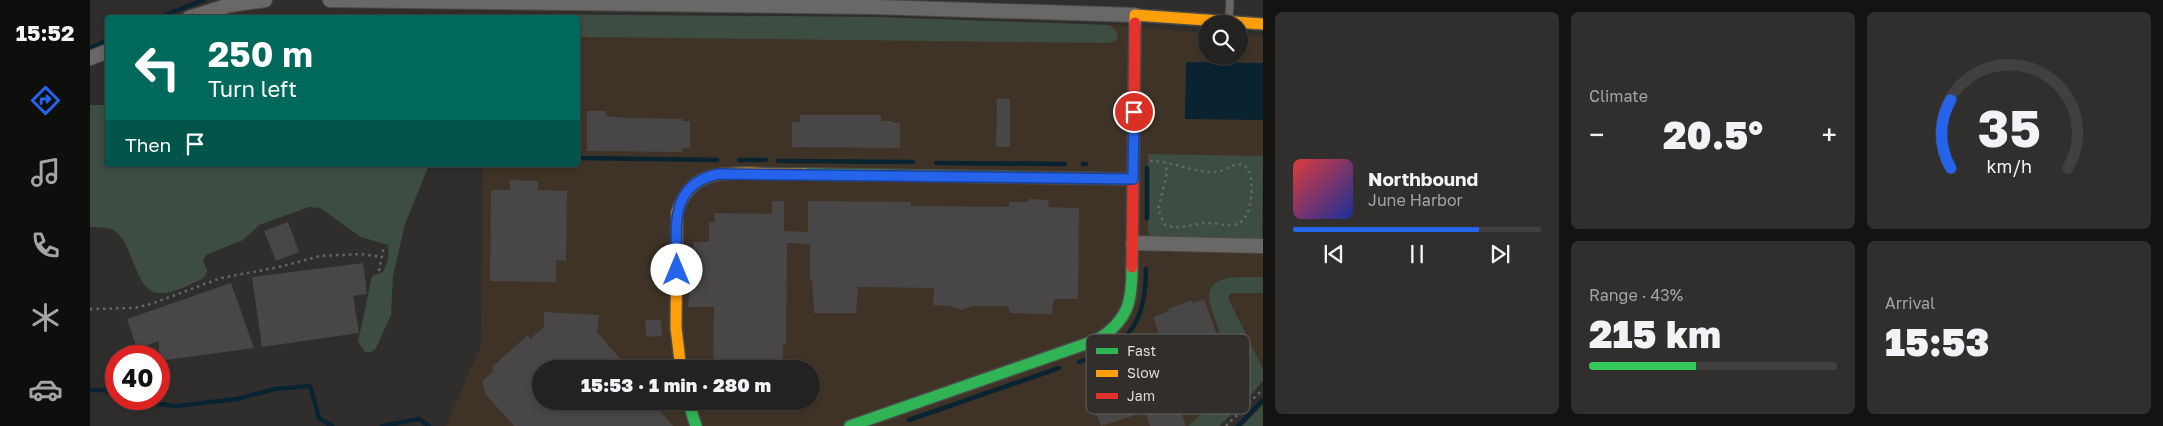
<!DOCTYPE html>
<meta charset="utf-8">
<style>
:root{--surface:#242221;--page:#302f2e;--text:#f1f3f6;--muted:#a3a4a5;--line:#413f3f;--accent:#2563eb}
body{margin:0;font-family:"Golos Text",sans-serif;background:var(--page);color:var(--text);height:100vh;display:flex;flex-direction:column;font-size:19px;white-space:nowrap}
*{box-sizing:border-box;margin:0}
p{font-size:16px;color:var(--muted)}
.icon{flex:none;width:28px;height:28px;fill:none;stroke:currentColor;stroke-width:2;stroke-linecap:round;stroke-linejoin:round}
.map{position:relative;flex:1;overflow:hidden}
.drawer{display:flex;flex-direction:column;gap:12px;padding:12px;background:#141312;width:900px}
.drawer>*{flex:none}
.guide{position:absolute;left:15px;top:15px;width:475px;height:152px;border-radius:5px;box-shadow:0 2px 8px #0003,0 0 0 1px var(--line);background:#00695c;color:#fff;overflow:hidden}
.buttons{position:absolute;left:1108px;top:15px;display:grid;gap:10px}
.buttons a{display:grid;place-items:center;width:50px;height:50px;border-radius:50%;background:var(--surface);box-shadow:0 2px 8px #0003,0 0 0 1px var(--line);font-size:25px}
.speed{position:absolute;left:15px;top:345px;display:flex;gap:10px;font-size:25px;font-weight:700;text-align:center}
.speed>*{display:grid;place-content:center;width:65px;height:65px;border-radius:50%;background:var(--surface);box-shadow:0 2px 8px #0003,0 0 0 1px var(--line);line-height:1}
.speed .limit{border:8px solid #d22;background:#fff;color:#111}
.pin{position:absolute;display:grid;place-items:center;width:42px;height:42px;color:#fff;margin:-21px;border:2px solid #fff;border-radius:50%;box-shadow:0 1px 5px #0007}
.me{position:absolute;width:55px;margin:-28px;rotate:0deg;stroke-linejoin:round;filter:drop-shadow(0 0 4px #0008)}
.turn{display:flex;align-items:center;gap:18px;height:105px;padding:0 20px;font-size:22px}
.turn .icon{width:65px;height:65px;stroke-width:2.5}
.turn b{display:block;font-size:35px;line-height:42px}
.then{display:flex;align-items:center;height:48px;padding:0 20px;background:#0003;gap:10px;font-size:19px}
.big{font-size:38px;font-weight:800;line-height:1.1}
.drawer .tile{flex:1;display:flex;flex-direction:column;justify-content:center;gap:8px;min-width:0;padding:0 18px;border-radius:8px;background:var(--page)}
.drawer .dial{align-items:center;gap:0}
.dial svg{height:130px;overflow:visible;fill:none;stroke:var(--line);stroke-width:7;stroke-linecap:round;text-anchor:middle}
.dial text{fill:var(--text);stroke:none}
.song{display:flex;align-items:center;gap:15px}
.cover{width:60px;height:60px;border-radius:8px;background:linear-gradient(135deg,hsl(0 70% 55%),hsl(230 70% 35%))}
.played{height:5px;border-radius:2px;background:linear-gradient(90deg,var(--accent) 75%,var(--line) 75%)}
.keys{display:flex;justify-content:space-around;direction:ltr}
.heat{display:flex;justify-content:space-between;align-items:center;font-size:28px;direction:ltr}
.charge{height:8px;border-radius:4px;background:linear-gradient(90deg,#34c759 43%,var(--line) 0)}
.drawer .tiles{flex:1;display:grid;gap:12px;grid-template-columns:repeat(3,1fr)}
.tile:first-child{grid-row:span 2}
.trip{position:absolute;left:442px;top:360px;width:288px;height:50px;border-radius:25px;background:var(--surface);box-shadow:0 2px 8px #0003,0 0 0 1px var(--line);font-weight:800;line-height:50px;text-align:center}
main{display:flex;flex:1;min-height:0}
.dock{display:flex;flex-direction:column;width:90px;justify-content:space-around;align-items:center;background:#0e0e0d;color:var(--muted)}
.dock .icon{width:35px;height:35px}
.dock .on{color:var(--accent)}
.dock b{font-size:22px;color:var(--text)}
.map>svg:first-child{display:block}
</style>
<main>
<nav class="dock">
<b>15:52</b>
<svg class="icon on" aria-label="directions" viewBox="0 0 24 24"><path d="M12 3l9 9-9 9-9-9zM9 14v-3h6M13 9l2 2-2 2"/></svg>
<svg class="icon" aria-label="music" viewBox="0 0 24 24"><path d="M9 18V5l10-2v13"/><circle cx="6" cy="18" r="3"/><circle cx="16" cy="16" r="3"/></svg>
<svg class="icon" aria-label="phone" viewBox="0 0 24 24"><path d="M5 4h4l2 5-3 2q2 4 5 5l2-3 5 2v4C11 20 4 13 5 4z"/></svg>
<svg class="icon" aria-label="climate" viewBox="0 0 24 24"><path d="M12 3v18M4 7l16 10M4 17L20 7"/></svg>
<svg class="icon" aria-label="car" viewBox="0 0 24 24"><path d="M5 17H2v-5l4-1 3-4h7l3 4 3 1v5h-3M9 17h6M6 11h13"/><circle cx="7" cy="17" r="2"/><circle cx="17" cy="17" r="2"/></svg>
</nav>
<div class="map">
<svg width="1173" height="426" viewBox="0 0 1173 426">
<rect width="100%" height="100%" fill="#302e2c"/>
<path fill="#3e3326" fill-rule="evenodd" d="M 403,14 L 785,17 L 1022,25 L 1116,33 L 1116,56 L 1149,56 L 1149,35 L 1173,37 L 1173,382 L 1129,426 L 356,426 L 391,345 L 393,165 L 488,165 L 488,18 L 395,17 ZM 451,369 L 721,369 L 721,401 L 451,401 Z"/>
<path fill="#3e4d42" d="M 403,14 L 785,17 L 1018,25 L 1025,29 L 1028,35 L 1025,41 L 1018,43 L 488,37 L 488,18 L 395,17 Z
M 0,105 L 17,105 L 18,165 L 339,165 L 315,224 L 303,276 L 301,315 L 286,348 L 281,352 L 275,352 L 268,342 L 282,276 L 293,272 C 297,265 300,253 298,245 L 271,237 L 230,208 L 219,207 L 169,225 L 153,240 L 116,255 L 113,261 L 117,270 L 116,275 L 112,279 C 100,284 82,295 68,293 C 44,291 44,241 23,230 C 16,227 7,227 0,227 Z
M 1058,154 L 1173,156 L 1172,240 L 1063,238 L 1058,233 Z
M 1173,277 L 1173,293 L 1145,293 L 1140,294 L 1138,298 L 1173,369 L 1173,380 L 1159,398 L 1129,426 L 1098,426 L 1143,387 L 1146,382 L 1119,301 C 1117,271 1152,278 1173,277 Z
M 1173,405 L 1173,426 L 1152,426 Z"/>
<path fill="#0a2331" d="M 1096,62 L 1173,63 L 1173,120 L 1095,119 Z"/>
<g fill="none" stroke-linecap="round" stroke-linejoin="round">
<path stroke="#0a2331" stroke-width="4.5" d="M 67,18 L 114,0
M 0,48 L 18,40
M 488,158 L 627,160
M 649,160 L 676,160
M 688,161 L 823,162
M 846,163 L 975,164
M 993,164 L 996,164
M 1057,218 L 1057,168
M 989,362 C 1040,344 1056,323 1056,269
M 0,390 L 14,390 L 26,394
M 38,399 L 47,402 L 86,406 L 147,399 L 185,389 L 220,386 L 229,418 L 242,426
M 819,420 L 969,368
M 292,426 L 329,419 L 339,426
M 1148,426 L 1173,400"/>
</g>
<path fill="#484646" d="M 907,98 L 920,99 L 920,147 L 906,147 Z
M 497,111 L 516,111 L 516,116 L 538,118 L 593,119 L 592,121 L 600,121 L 600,148 L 592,148 L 592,152 L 497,151 Z
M 710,115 L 791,115 L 791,121 L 803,121 L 803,123 L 810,123 L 810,148 L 702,147 L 702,122 L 710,122 Z
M 420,180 L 448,181 L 448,190 L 477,191 L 476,261 L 466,260 L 466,282 L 400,281 L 401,190 L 420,190 Z
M 939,199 L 959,200 L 958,207 L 989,208 L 988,299 L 964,299 L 962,314 L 920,313 L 918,306 L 883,306 L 872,310 L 861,306 L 843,305 L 844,288 L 768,287 L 766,313 L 724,313 L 722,279 L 720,279 L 720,244 L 697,243 L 696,344 L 693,344 L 692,369 L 623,369 L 624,307 L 598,307 L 604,242 L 619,242 L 619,222 L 625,222 L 624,213 L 682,214 L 682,201 L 694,201 L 694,231 L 718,232 L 718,201 L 821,202 L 821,206 L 919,207 L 919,202 L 939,202 Z
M 198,222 L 209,252 L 186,261 L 174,231 Z
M 273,263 L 277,294 L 263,296 L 269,333 L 172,347 L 162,277 Z
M 141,283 L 164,348 L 69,361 L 69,341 L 47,349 L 37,319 Z
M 1114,299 L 1144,382 L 1087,401 L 1096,426 L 1060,426 L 1055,412 L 1011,426 L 1000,395 L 999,383 L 1001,376 L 1016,371 L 1015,366 L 1033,360 L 1034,365 L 1072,352 L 1070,346 L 1073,346 L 1063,317 L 1079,311 L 1078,309 L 1102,300 L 1103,303 Z
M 454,312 L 509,315 L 507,332 L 539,369 L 451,369 L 451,401 L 561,401 L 583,426 L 424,426 L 396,395 L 392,381 L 404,371 L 402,367 L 438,335 L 440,339 L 454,327 Z
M 555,320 L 571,320 L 572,336 L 556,337 Z"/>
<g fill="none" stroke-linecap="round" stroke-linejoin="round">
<defs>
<path id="lane" d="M 1139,19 L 1140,0"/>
<path id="street" d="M 240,0 L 785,7 L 1045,15
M 99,18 L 140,5 L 175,0
M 0,58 L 18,51
M 1043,243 L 1173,246"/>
<path id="fast" d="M 715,174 L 1043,179
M 598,401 L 606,426
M 760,426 L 1007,340 C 1039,320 1042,301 1042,267"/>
<path id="slow" d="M 1045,23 L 1045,15 L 1173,24
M 591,369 L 586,328 L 587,212 C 600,173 626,173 661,173 C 679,174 697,174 715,174"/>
<path id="jam" d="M 1042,267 L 1045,23"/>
</defs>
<use href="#lane" stroke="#4b4a49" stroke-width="9"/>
<use href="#street" stroke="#4b4a49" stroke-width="16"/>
<use href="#fast" stroke="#4b4a49" stroke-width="14"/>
<use href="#slow" stroke="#4b4a49" stroke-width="14"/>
<use href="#jam" stroke="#4b4a49" stroke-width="14"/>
<path stroke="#676665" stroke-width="2.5" stroke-dasharray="2.5 4" stroke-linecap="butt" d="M 1060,161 C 1082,161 1102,172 1124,172 C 1134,172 1144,162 1153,165 C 1167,171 1162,214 1152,221 C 1142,230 1127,222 1115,223 C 1101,224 1087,231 1074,224 L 1068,209 L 1076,178 L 1077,163
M 289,271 L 294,246
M 0,309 L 44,308 L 61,304 L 131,278 L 189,267 L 230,256 L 271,254 L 292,257
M 1136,426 L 1173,389"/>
<use href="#lane" stroke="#6a6867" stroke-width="7"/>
<use href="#street" stroke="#6a6867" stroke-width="14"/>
<use href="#fast" stroke="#30b455" stroke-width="11"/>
<use href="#slow" stroke="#ff9f0a" stroke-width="11"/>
<use href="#jam" stroke="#e5322d" stroke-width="11"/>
</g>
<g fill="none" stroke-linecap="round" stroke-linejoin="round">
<defs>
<path id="route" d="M 587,270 C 587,229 577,185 628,174 L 1043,179 L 1044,112"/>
</defs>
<use href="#route" stroke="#184099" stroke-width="12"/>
<use href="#route" stroke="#2563eb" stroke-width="9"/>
</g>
<rect x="996" y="334" width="164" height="80" rx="8" fill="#312e2b" stroke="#656260" stroke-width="1"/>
<rect x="1006" y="348" width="22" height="6" fill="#30b455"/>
<rect x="1006" y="370" width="22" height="7" fill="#ff9f0a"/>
<rect x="1006" y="393" width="22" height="6" fill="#e5322d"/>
<g font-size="14" fill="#dedcdb">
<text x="1037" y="356">Fast</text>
<text x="1037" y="378">Slow</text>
<text x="1037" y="401">Jam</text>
</g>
</svg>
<div class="buttons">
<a><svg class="icon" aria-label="search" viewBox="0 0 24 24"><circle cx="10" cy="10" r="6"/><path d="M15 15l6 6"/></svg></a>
</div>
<div class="speed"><div class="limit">40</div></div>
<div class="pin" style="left:1044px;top:112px;background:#d93025"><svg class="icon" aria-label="arrive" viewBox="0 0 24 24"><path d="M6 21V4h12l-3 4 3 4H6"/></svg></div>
<svg class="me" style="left:587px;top:270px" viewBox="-20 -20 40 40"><circle r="19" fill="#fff"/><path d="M0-13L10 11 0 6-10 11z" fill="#2563eb"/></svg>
<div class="trip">15:53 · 1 min · 280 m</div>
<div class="guide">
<div class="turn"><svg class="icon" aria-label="left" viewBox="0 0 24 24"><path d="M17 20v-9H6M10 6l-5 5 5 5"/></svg><div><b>250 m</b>Turn left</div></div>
<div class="then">Then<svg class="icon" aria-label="arrive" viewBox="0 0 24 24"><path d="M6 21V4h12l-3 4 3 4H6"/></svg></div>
</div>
</div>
<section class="drawer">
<div class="tiles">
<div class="tile">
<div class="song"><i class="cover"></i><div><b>Northbound</b><p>June Harbor</p></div></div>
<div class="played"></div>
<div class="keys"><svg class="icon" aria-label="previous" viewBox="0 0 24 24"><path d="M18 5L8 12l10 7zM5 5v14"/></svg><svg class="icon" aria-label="pause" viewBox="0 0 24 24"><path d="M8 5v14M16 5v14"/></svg><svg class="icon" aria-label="next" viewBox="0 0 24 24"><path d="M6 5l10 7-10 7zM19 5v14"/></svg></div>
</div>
<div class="tile"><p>Climate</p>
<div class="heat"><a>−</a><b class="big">20.5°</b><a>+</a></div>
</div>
<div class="tile dial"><svg viewBox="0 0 100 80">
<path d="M14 69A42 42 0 1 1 86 69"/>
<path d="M14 69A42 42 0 0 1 14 27" stroke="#2563eb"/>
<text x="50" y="56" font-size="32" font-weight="700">35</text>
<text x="50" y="72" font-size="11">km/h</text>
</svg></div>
<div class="tile"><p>Range · 43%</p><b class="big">215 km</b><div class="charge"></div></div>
<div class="tile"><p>Arrival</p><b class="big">15:53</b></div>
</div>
</section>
</main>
